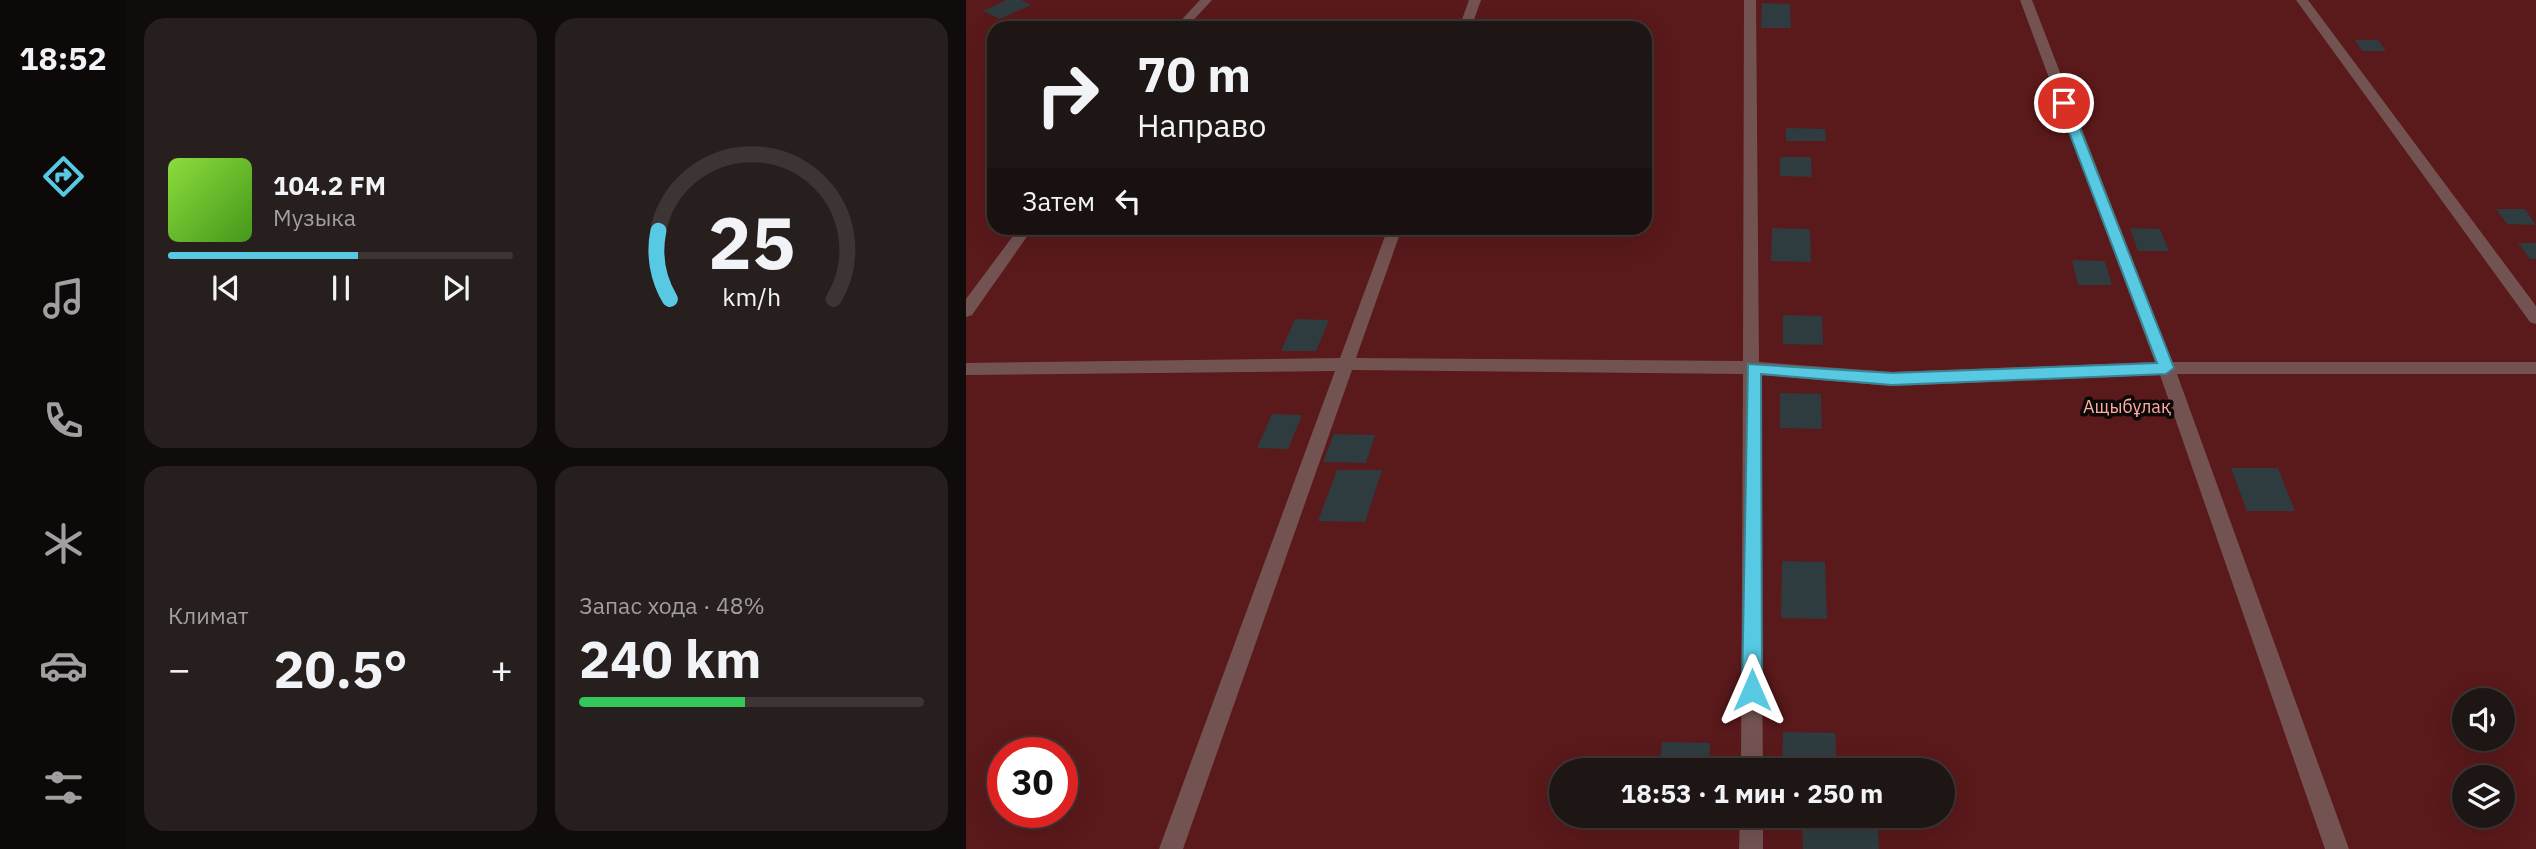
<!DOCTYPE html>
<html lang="ru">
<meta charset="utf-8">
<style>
:root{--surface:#1e1615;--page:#261f1e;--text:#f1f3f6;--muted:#a19fa0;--line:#3c3534;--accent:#58c9e3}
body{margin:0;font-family:"IBM Plex Sans",sans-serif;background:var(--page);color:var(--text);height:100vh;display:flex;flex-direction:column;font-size:26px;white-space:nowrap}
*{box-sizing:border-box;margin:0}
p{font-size:23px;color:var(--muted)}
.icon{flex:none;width:38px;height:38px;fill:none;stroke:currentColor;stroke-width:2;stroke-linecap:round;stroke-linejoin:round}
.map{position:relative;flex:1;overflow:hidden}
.sheet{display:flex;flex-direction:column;gap:18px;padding:18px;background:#100c0c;width:840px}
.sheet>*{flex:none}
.banner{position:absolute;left:21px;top:21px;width:665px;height:214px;border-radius:21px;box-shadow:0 7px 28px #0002,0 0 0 2px var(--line);background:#1e1615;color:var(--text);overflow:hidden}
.tools{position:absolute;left:1486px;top:688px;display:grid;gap:14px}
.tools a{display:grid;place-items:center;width:63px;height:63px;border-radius:50%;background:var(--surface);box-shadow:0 7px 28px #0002,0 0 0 2px var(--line);font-size:35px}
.speed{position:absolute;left:21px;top:737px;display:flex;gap:14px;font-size:35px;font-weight:700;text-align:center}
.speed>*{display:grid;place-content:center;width:91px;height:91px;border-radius:50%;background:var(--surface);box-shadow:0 7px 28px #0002,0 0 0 2px var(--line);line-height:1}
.speed .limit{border:10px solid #d22;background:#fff;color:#111}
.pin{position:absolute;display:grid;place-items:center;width:60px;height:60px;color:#fff;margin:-30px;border:4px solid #fff;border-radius:50%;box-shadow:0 2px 7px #0007}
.me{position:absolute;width:77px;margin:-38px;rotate:0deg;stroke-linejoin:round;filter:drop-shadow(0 0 5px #0008)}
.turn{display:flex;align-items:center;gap:24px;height:147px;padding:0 35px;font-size:32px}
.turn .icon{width:91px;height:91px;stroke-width:2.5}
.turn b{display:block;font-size:49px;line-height:60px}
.then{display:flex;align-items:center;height:66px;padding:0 35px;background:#0003;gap:14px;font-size:26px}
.big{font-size:52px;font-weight:800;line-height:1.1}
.sheet .card{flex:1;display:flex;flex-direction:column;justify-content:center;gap:10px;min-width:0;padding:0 24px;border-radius:21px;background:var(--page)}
.sheet .dial{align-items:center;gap:0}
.dial svg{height:182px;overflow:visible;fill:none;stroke:var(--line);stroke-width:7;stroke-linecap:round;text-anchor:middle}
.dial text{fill:var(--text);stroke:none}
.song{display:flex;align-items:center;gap:21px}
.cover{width:84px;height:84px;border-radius:10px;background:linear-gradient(135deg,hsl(90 70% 55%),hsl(100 70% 35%))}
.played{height:7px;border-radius:4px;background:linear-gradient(90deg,var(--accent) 55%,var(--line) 55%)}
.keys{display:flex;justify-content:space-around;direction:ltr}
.heat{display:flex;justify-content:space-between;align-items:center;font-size:38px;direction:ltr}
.charge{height:10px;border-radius:5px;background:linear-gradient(90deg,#34c759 48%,var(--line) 0)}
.sheet .tiles{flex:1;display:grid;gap:18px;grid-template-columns:repeat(2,1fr)}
.trip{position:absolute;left:583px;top:758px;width:406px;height:70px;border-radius:35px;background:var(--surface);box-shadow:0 7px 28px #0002,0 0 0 2px var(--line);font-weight:800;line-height:70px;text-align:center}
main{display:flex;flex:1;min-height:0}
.tab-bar{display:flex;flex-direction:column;width:126px;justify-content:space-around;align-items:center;background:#0c0908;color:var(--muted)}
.tab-bar .icon{width:49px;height:49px}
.tab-bar .active{color:var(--accent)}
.tab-bar b{font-size:32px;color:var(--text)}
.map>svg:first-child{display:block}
</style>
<main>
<nav class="tab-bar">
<b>18:52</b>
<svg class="icon active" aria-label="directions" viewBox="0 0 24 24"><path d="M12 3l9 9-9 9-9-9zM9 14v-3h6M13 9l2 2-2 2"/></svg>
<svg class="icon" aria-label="music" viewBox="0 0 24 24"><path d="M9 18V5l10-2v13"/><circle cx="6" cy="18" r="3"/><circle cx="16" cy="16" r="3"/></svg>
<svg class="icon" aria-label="phone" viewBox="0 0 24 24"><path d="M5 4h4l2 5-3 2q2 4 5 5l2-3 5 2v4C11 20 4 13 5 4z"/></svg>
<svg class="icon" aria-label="climate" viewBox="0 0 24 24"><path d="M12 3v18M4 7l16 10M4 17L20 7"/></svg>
<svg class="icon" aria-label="car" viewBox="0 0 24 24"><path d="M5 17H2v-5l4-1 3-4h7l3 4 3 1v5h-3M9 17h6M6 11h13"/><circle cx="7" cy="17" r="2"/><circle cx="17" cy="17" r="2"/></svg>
<svg class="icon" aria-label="filters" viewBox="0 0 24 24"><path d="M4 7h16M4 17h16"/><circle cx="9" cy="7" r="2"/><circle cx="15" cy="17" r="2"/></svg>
</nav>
<section class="sheet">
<div class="tiles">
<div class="card">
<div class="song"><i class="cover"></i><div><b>104.2 FM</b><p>Музыка</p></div></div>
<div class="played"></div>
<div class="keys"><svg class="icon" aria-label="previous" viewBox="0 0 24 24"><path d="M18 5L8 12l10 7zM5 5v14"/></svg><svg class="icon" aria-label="pause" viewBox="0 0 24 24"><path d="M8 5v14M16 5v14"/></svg><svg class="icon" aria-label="next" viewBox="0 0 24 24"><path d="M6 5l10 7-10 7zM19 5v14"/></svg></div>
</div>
<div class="card dial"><svg viewBox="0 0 100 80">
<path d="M14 69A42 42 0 1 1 86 69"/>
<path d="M14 69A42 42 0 0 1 9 39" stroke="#58c9e3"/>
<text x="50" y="56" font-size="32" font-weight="700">25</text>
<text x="50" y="72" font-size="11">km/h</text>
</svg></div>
<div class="card"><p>Климат</p>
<div class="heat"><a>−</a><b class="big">20.5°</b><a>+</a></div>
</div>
<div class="card"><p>Запас хода · 48%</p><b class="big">240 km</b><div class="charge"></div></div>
</div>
</section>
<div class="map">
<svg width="1570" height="849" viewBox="0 0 1570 849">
<rect width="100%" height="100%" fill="#281d1c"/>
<path fill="#5a191b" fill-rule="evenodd" d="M 0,0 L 1570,0 L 1570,849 L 0,849 ZM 28,28 L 679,28 L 679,228 L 28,228 ZM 1498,700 L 1536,700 L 1536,738 L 1498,738 ZM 37,752 L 96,752 L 96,812 L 37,812 ZM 595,770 L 976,770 L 976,816 L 595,816 ZM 1498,777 L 1536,777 L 1536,816 L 1498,816 Z"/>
<path fill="#2f3c3f" d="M 41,0 L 55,0 L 65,5 L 34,19 L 17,11 Z
M 796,3 L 824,4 L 825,28 L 795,28 Z
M 1389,40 L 1412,40 L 1420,51 L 1396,51 Z
M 820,128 L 859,129 L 860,141 L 820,141 Z
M 814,157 L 845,157 L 846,177 L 814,176 Z
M 1530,209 L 1559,209 L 1570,225 L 1541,224 Z
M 806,228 L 844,229 L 845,262 L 805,261 Z
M 1164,228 L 1194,229 L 1203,251 L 1172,251 Z
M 1552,243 L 1570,243 L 1570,259 L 1564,259 Z
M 1106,260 L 1139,261 L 1146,285 L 1112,285 Z
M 817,315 L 856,316 L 857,345 L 817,344 Z
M 329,319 L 363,320 L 350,351 L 315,351 Z
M 814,393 L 855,394 L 856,429 L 814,428 Z
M 306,414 L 336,415 L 322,449 L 291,448 Z
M 368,434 L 409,435 L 400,463 L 357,462 Z
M 1265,468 L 1312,468 L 1329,511 L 1281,511 Z
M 371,470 L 416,470 L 399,522 L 352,521 Z
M 816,561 L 859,562 L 861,619 L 815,618 Z
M 817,732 L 869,733 L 871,770 L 816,770 Z
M 696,742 L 744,743 L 743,770 L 693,770 Z
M 836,816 L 911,816 L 913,849 L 837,849 Z"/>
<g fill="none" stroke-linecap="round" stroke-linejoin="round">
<path fill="#735351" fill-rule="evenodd" d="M 234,0 L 246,0 L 220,28 L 208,28 Z
M 503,0 L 515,0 L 505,28 L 493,28 Z
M 778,0 L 790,0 L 793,362 L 926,372 L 1189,362 L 1054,0 L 1066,0 L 1206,362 L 1570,362 L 1570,374 L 1211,374 L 1383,849 L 1359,849 L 1194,375 L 926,386 L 793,375 L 797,770 L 775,770 L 777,374 L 386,370 L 217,849 L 193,849 L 369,371 L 0,375 L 0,363 L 374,358 L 422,228 L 436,228 L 390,358 L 777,361 Z
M 1330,0 L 1342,0 L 1570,306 L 1570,324 L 1564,322 Z
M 53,228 L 67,228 L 6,315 L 0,317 L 0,299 Z
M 774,816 L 797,816 L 797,849 L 773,849 Z"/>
</g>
<path fill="#58c9e3" stroke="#398394" stroke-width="2" d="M 1098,99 L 1104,103 L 1208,368 L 1200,374 L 926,385 L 795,374 L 796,690 L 793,696 L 786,699 L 779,696 L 776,690 L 782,364 L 926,373 L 1191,363 L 1092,103 Z"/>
<g text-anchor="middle" stroke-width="7" stroke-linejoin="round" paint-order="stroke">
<g font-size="18" fill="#feaaa5" stroke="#0d0808">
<text x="1161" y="413">Ащыбұлақ</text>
</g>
</g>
</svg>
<div class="tools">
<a><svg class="icon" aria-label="sound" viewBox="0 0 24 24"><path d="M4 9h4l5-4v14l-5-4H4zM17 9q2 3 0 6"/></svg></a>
<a><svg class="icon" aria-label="layers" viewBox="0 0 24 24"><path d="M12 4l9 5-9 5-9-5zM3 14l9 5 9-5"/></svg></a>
</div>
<div class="speed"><div class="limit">30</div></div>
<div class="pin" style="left:1098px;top:103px;background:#d93025"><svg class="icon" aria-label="arrive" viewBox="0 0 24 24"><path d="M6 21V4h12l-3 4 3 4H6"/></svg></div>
<svg class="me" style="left:786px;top:690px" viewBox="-20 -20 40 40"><path d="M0-17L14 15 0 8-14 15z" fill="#58c9e3" stroke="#fff" stroke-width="4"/></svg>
<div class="trip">18:53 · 1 мин · 250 m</div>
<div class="banner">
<div class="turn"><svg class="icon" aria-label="right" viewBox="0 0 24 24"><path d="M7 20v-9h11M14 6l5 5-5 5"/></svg><div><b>70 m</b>Направо</div></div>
<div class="then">Затем<svg class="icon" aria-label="left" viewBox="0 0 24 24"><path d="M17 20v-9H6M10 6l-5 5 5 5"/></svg></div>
</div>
</div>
</main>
